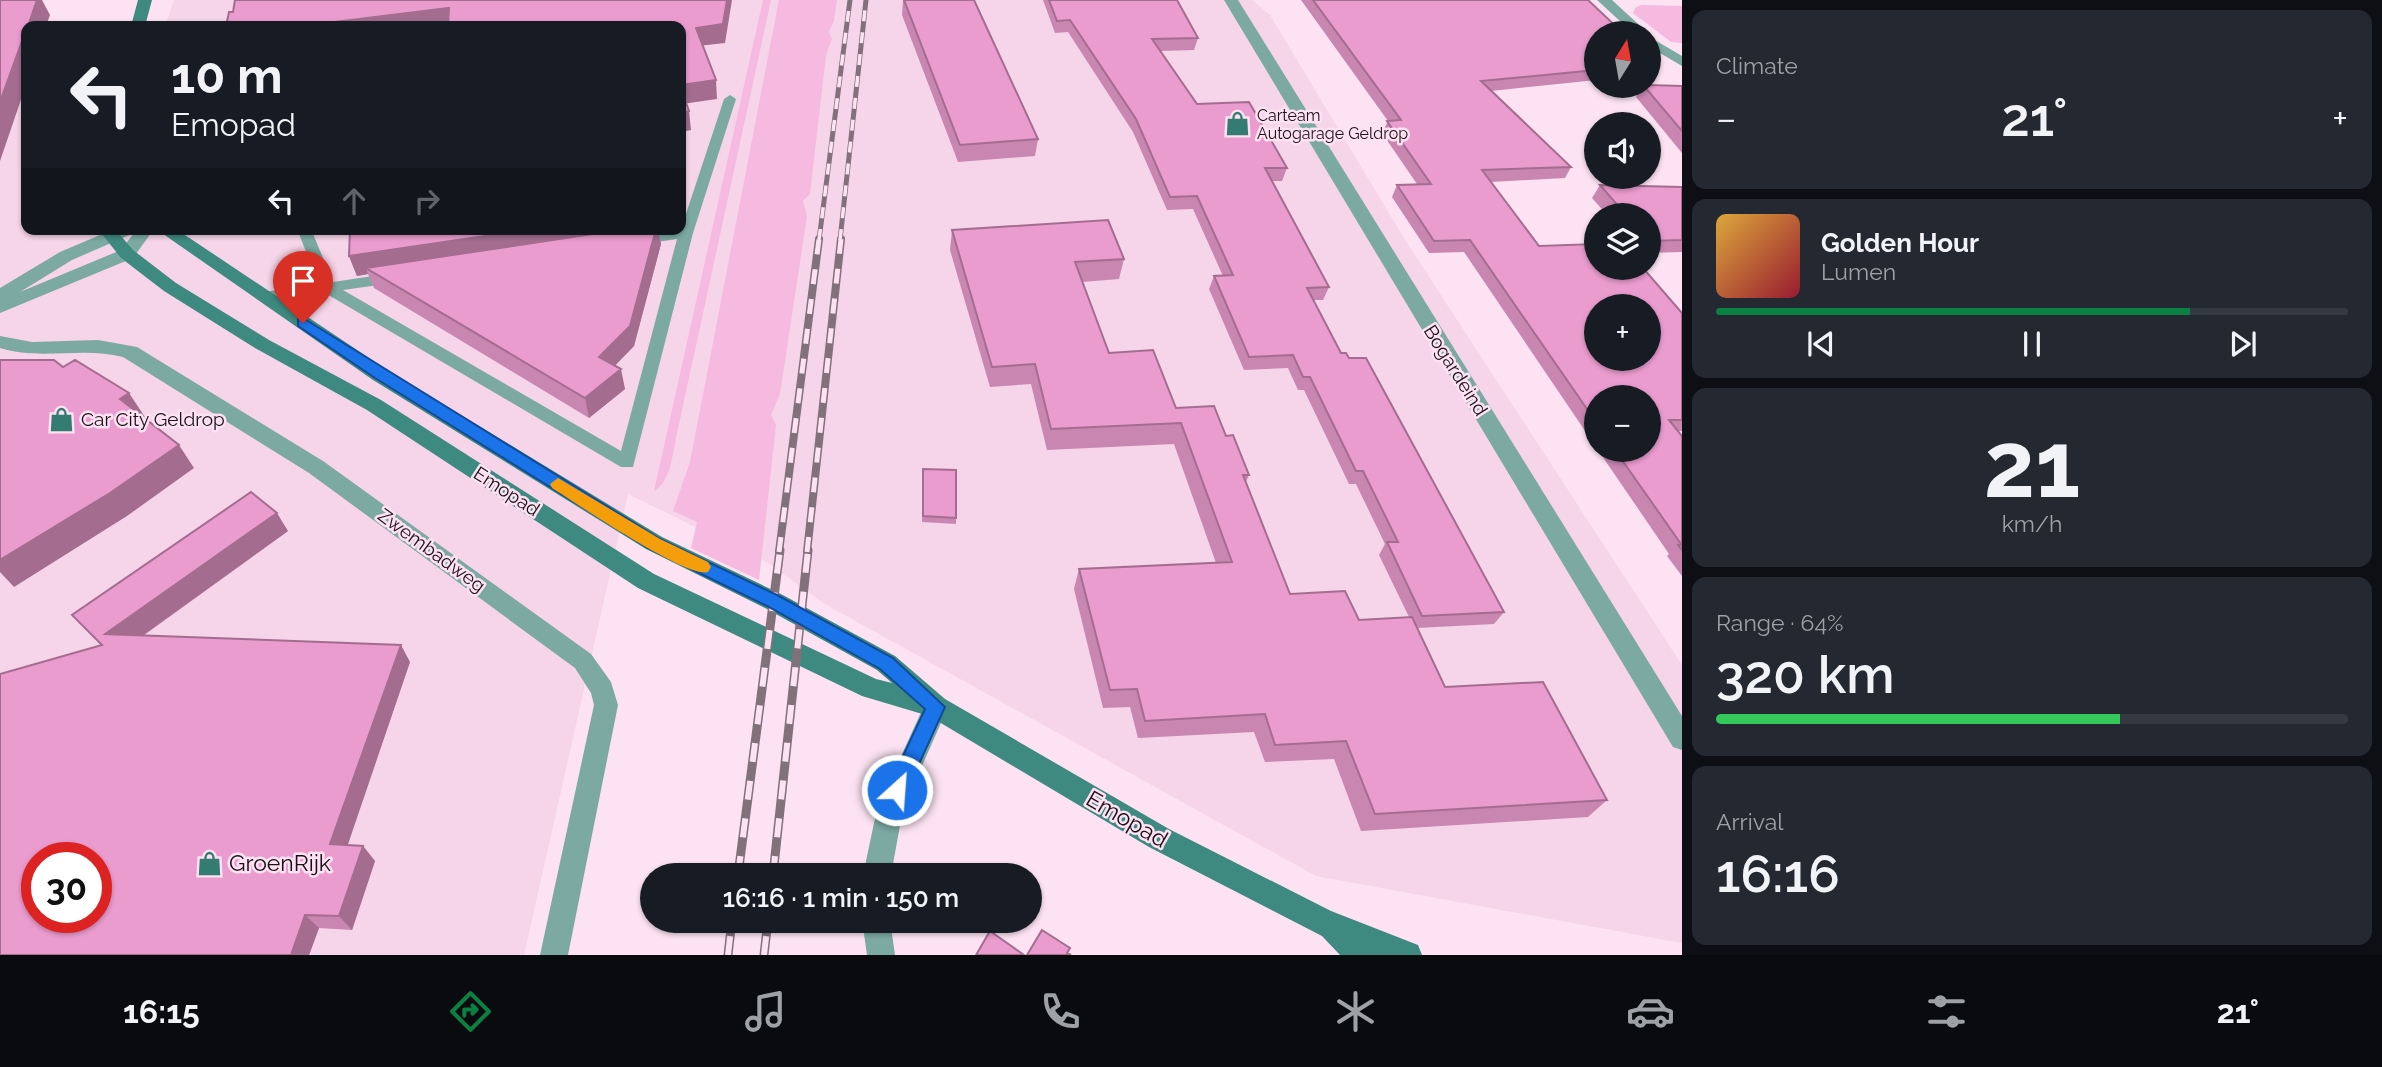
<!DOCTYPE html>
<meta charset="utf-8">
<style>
:root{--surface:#171b24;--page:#242831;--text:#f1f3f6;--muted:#9ea1a6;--line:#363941;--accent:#0b8043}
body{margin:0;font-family:Raleway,sans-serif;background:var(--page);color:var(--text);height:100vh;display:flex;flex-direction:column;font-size:26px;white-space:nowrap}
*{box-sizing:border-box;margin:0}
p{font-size:23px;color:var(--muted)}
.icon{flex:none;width:38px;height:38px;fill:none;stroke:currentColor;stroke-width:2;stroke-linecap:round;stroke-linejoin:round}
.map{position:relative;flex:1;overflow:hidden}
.drawer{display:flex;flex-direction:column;gap:10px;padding:10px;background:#0d0f14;width:700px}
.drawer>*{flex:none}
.hud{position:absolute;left:21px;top:21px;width:665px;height:214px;border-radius:14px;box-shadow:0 2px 5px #0004;background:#171b24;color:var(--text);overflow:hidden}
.needle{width:46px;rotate:11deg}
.buttons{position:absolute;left:1584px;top:21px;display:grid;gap:14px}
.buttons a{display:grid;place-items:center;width:77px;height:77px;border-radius:50%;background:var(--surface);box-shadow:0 2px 5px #0004;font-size:35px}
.speed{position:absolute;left:21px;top:842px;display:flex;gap:14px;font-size:35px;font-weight:700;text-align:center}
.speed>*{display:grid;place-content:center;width:91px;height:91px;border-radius:50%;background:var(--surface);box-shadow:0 2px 5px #0004;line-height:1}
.speed .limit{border:10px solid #d22;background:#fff;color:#111}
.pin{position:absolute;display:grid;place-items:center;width:60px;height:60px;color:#fff;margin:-72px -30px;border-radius:50% 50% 50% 0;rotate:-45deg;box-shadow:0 0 7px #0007}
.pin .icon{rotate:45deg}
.me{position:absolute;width:77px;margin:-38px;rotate:26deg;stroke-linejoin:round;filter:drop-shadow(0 0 5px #0008)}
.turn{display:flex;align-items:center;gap:24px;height:147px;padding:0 35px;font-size:32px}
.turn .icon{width:91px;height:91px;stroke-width:2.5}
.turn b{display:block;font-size:49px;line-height:60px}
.lanes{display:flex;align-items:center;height:66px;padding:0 35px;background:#0003;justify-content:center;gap:35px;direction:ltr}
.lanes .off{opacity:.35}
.big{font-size:52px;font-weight:600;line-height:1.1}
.drawer .tile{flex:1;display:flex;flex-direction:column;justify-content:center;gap:10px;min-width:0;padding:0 24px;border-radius:14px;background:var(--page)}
.drawer .dial{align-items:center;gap:0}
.dial b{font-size:91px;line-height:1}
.song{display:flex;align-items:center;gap:21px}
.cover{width:84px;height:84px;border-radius:10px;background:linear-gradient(135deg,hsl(40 70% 55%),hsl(350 70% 35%))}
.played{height:7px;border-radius:4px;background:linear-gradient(90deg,var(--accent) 75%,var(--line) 75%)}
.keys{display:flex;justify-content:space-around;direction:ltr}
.heat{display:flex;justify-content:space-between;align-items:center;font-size:38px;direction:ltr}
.charge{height:10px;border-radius:5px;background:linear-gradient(90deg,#34c759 64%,var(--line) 0)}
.trip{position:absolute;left:640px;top:863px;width:402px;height:70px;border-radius:35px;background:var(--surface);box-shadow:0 2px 5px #0004;font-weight:600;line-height:70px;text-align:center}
.menu{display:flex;height:112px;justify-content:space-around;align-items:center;background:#090b0e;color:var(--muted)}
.menu .icon{width:49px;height:49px}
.menu .active{color:var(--accent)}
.menu b{font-size:32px;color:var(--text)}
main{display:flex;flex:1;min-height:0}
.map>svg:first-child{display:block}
</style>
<main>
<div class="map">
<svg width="1682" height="955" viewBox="0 0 1682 955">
<rect width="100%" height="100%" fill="#fce2f2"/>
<path fill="#f6d4e9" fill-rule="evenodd" d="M 174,0 L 1252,0 L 1270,15 L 1405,240 L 1682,665 L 1682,943 L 1316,876 L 823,603 L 767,562 L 628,494 L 524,955 L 0,955 L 0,69 L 26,69 L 26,229 L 681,229 L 681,26 L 165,26 ZM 37,858 L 96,858 L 96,917 L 37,917 Z"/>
<path fill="#f6b9df" d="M 763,0 L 771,0 L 677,433 C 673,451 671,482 654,491 Z
M 779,0 L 837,0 L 834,20 L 829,32 L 832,39 L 826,55 L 810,194 L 803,201 L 807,216 L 780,394 L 771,415 L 776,425 L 759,580 L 691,548 L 697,522 L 673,511 L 690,462 Z
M 1642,5 L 1682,6 L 1682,43 L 1671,42 L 1633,13 L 1636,7 Z"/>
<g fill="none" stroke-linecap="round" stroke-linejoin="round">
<path fill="#7caaa3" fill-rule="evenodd" d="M 730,95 L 736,99 L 693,233 L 633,467 L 621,467 L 325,293 L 264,302 L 256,297 L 264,292 L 319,284 L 297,229 L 311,229 L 333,282 L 393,273 L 400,278 L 393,283 L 343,290 L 621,451 L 677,239 L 636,245 L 629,241 L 636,237 L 681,229 L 724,99 Z"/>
<path fill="#7caaa3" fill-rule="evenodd" d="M 1597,0 L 1612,0 L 1648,33 L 1633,33 Z
M 1648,36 L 1682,56 L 1682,66 L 1648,46 Z
M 114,229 L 154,229 L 133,258 L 0,313 L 0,288 L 60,252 ZM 134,233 L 121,250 L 20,292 L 72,260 Z
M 0,336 L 32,342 L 98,340 L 137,347 L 323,461 L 591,654 L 611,682 L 618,705 L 568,955 L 540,955 L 594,705 L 591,693 L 575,668 L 309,473 L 123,357 C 83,346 41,361 0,348 Z
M 936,696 L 945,699 L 948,707 L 903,809 L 891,875 L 863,875 L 877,809 L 927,699 Z
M 862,920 L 890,920 L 895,955 L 867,955 Z"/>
<path fill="#7caaa3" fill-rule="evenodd" d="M 1224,0 L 1238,0 L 1682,716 L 1682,750 L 1673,747 Z"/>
<path fill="#3e8a81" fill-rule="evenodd" d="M 138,0 L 152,0 L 145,26 L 131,26 Z
M 98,229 L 115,229 L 133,250 L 176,283 L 269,340 L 381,400 L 654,574 L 876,679 L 892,683 L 877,670 L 765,608 L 646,549 L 373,380 L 156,229 L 176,229 L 387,370 L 662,537 L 781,594 L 895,656 L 945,699 L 1169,829 L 1331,911 L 1418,945 L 1422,955 L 1340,955 L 1322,936 L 1149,847 L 929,716 L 862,696 L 638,588 L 367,410 L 255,348 L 164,291 L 121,258 Z"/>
<defs>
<path id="rail-far2" d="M 819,240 L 850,0
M 840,240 L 866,0"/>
<path id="rail-far1" d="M 779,552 L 819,239
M 807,552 L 841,239"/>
<path id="rail" d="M 738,875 L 780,550
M 773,875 L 808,550
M 728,955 L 732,920
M 764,955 L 768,920"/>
</defs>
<use href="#rail-far2" stroke="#81717b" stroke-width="5"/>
<use href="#rail-far1" stroke="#81717b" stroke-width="8"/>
<use href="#rail" stroke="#81717b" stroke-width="9"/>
<use href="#rail-far2" stroke="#fce2f2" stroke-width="3.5" stroke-dasharray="11" stroke-linecap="butt"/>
<use href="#rail-far1" stroke="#fce2f2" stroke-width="5" stroke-dasharray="15" stroke-linecap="butt"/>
<use href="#rail" stroke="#fce2f2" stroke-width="6" stroke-dasharray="19" stroke-linecap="butt"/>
</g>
<path fill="#c986b1" d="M 903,0 L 974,0 L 1038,139 L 1035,156 L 958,162 L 902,15 Z
M 1043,0 L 1177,0 L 1198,38 L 1194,50 L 1161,51 L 1197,104 L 1287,168 L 1282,181 L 1272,181 L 1329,287 L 1323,300 L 1314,300 L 1341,353 L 1504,612 L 1494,624 L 1417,628 L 1445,687 L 1607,800 L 1588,817 L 1361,831 L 1334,759 L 1265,762 L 1254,732 L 1138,738 L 1130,707 L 1103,708 L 1074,589 L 1079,569 L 1216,563 L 1174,444 L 1047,450 L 1031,384 L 990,387 L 950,250 L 952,230 L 1124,259 L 1119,279 L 1082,282 L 1109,353 L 1176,408 L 1226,436 L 1249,475 L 1246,482 L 1290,594 L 1359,620 L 1409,617 L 1379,555 L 1385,544 L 1356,484 L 1349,484 L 1304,390 L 1298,390 L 1288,368 L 1244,370 L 1209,289 L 1214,276 L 1223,276 L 1193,209 L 1167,210 L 1133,132 L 1068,32 L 1055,33 Z
M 1301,0 L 1588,0 L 1596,33 L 1596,80 L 1491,91 L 1571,167 L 1565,178 L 1491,182 L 1539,246 L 1682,313 L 1682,431 L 1678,431 L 1682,436 L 1682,576 L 1667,556 L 1669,554 L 1598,450 L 1648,450 L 1596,397 L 1596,447 L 1464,252 L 1429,253 L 1392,197 L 1397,185 L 1417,184 L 1382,133 L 1388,121 Z
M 1648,57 L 1656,64 L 1648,75 Z
M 1643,86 L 1682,86 L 1682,153 L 1636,97 Z
M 1600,185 L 1682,187 L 1682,252 L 1648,253 L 1648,215 L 1607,215 L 1592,198 Z
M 346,229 L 664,229 L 658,231 L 661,244 L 634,346 L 614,366 L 625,389 L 589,418 L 374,288 L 368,274 L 357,276 L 349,256 L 350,230 L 347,231 Z
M 923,476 L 956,518 L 956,524 L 922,522 Z
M 288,531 L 143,636 L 410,662 L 347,845 L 363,846 L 375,861 L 352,930 L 319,928 L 309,955 L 101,645 L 72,615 Z"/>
<path fill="#a46d90" d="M 37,0 L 42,0 L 50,15 L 46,26 L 28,26 Z
M 727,0 L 732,0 L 725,43 L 698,46 L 696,28 Z
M 449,8 L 454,26 L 302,26 Z
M 26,30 L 26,85 L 0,161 L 0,102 Z
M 716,80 L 717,99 L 682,104 L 681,85 Z
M 689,111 L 691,130 L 681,132 L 681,113 Z
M 533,229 L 664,229 L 658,231 L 661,244 L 634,346 L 604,377 L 366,268 L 368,274 L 357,276 L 349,256 Z
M 621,369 L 625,389 L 589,418 L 585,398 Z
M 129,393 L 145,417 L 136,422 L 120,399 Z
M 179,445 L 194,468 L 127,516 L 14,587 L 0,572 L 0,560 Z
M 277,513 L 288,531 L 121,651 L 105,634 Z
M 401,645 L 410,662 L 343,859 L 330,844 Z
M 363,846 L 375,861 L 352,930 L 339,916 Z
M 305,915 L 319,928 L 309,955 L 291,955 Z"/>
<path fill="#ea9cce" stroke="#a46d90" stroke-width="2" fill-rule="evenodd" d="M 0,0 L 37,0 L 28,26 L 26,26 L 26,30 L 0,102 Z
M 235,0 L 727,0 L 723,24 L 696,28 L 716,80 L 681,85 L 681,26 L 448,26 L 449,8 L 302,26 L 226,26 L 229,12 L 233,12 Z
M 904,0 L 974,0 L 1038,139 L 960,145 Z
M 1049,0 L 1177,0 L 1198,38 L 1152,39 L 1197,104 L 1249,102 L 1287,168 L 1265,168 L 1329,287 L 1307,288 L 1341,353 L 1346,353 L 1349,358 L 1366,358 L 1504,612 L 1422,616 L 1387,542 L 1398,542 L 1363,471 L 1356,471 L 1310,377 L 1303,377 L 1293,355 L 1249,357 L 1214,276 L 1233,275 L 1197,196 L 1170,197 L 1136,119 L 1070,20 L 1057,21 Z
M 1313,0 L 1588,0 L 1623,33 L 1596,33 L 1596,70 L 1481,81 L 1571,167 L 1482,170 L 1539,246 L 1596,244 L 1596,268 L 1643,268 L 1682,313 L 1682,420 L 1669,420 L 1682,436 L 1682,550 L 1678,545 L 1681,544 L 1615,450 L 1648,450 L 1648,397 L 1596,397 L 1596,422 L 1470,240 L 1434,241 L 1397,185 L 1431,184 L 1387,121 L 1401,120 ZM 1596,306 L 1648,306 L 1648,359 L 1596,359 Z
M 1648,57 L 1656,64 L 1648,64 Z
M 1648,85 L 1682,86 L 1682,131 L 1644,86 Z
M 681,89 L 689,111 L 681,113 Z
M 1600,185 L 1682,187 L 1682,240 L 1648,241 L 1648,215 L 1626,215 Z
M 1108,220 L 1124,259 L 1075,262 L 1109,353 L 1153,350 L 1176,408 L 1214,406 L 1226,436 L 1233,435 L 1249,475 L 1243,475 L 1290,594 L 1345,591 L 1359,620 L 1412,617 L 1445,687 L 1543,682 L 1607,800 L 1375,814 L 1346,741 L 1275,745 L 1265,714 L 1145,721 L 1137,689 L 1110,690 L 1079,569 L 1232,562 L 1181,423 L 1051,429 L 1035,364 L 992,367 L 952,230 Z
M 350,229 L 533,229 L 349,256 Z
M 626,229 L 656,229 L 630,326 L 599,357 L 621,369 L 585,398 L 366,268 Z
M 0,360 L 54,360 L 63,367 L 75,360 L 129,393 L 120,399 L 179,445 L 110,493 L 0,560 Z
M 923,469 L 956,470 L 956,518 L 923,516 Z
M 251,492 L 277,513 L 105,634 L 401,645 L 330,844 L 363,846 L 339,916 L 305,915 L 291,955 L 0,955 L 0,674 L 102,645 L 72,615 ZM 37,858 L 96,858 L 96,917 L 37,917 Z
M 1042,930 L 1070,948 L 1067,953 L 1071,955 L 1027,955 Z
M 990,931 L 1024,955 L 976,955 Z"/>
<path fill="#1a73e8" stroke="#114b97" stroke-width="2" d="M 303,318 L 660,539 L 779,596 L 893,658 L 945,707 L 904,797 L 897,800 L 890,797 L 887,790 L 925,709 L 880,669 L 767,606 L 648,548 L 375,378 L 298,326 L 298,319 Z"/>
<path fill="#f59e0b" d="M 558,478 L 660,539 L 708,562 L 711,567 L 708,572 C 687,579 576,503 552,488 L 550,484 Z"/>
<defs>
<symbol id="shop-bare" viewBox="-9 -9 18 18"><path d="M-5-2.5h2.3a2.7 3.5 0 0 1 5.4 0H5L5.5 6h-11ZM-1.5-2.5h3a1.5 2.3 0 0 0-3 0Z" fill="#347b72" stroke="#fce2f2" stroke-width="2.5" paint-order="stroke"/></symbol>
</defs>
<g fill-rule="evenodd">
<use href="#shop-bare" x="1220" y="106" width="35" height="35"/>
<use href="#shop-bare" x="44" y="402" width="35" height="35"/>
<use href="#shop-bare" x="192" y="846" width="35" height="35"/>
</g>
<g text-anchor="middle" stroke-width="5" stroke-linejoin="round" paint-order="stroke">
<g font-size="16" fill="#1a1117" stroke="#fce2f2" text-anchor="start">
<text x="1257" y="121">Carteam<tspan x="1257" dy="18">Autogarage Geldrop</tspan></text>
</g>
<g font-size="19" fill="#1a1117" stroke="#fce2f2">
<text transform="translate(1456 370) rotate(58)" y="7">Bogardeind</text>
<text transform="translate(507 491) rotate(33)" y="7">Emopad</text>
<text transform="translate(432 550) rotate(36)" y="7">Zwembadweg</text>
</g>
<g font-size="19" fill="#1a1117" stroke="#fce2f2" text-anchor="start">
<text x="81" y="426">Car City Geldrop</text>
</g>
<g font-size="23" fill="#1a1117" stroke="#fce2f2">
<text transform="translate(1127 819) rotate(30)" y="8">Emopad</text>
</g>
<g font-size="23" fill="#1a1117" stroke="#fce2f2" text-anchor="start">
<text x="229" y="871">GroenRijk</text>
</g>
</g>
</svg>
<div class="buttons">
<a><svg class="needle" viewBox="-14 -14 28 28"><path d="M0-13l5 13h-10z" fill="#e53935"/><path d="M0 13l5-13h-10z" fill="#9ea1a6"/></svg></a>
<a><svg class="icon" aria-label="sound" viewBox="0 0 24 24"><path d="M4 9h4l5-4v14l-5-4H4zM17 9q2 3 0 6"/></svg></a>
<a><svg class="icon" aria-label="layers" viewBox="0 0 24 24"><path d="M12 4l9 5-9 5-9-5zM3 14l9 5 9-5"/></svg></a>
<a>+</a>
<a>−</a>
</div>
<div class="speed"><div class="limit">30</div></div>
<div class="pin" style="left:303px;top:323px;background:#d93025"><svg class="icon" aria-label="arrive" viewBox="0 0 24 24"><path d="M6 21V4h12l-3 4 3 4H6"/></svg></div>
<svg class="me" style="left:897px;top:790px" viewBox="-20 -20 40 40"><circle r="17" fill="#1a73e8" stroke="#fff" stroke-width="3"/><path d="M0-11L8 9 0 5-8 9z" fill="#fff"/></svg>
<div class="trip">16:16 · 1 min · 150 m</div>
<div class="hud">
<div class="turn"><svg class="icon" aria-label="left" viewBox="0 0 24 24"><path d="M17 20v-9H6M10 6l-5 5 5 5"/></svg><div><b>10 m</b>Emopad</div></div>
<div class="lanes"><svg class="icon" aria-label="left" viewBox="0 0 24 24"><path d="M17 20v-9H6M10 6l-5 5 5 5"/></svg><svg class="icon off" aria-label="ahead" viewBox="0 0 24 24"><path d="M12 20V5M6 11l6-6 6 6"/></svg><svg class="icon off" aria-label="right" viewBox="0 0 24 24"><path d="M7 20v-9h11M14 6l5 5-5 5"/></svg></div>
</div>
</div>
<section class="drawer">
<div class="tile"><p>Climate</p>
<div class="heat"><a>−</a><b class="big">21°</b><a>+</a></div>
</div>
<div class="tile">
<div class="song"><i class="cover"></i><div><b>Golden Hour</b><p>Lumen</p></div></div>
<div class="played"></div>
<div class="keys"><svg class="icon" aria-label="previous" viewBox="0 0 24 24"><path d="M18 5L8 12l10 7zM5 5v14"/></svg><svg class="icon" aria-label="pause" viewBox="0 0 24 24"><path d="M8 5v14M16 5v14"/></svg><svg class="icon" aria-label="next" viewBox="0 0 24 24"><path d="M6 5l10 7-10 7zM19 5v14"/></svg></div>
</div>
<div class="tile dial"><b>21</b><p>km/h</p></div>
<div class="tile"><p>Range · 64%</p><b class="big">320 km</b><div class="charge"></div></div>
<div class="tile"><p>Arrival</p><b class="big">16:16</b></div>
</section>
</main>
<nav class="menu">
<b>16:15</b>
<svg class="icon active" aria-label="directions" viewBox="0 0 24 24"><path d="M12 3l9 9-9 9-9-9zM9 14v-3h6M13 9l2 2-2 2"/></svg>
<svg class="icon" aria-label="music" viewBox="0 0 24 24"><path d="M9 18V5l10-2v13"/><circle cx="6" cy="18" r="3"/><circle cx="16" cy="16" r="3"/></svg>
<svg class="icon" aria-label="phone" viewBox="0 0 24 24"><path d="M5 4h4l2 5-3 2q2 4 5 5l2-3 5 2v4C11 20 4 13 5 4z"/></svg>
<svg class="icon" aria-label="climate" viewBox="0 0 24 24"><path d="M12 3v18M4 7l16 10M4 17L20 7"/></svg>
<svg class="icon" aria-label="car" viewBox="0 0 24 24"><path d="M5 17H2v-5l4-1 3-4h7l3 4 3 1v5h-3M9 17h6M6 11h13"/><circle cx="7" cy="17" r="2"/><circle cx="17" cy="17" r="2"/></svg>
<svg class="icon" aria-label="filters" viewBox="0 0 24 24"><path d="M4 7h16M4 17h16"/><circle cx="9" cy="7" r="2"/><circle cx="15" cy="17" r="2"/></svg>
<b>21°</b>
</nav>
